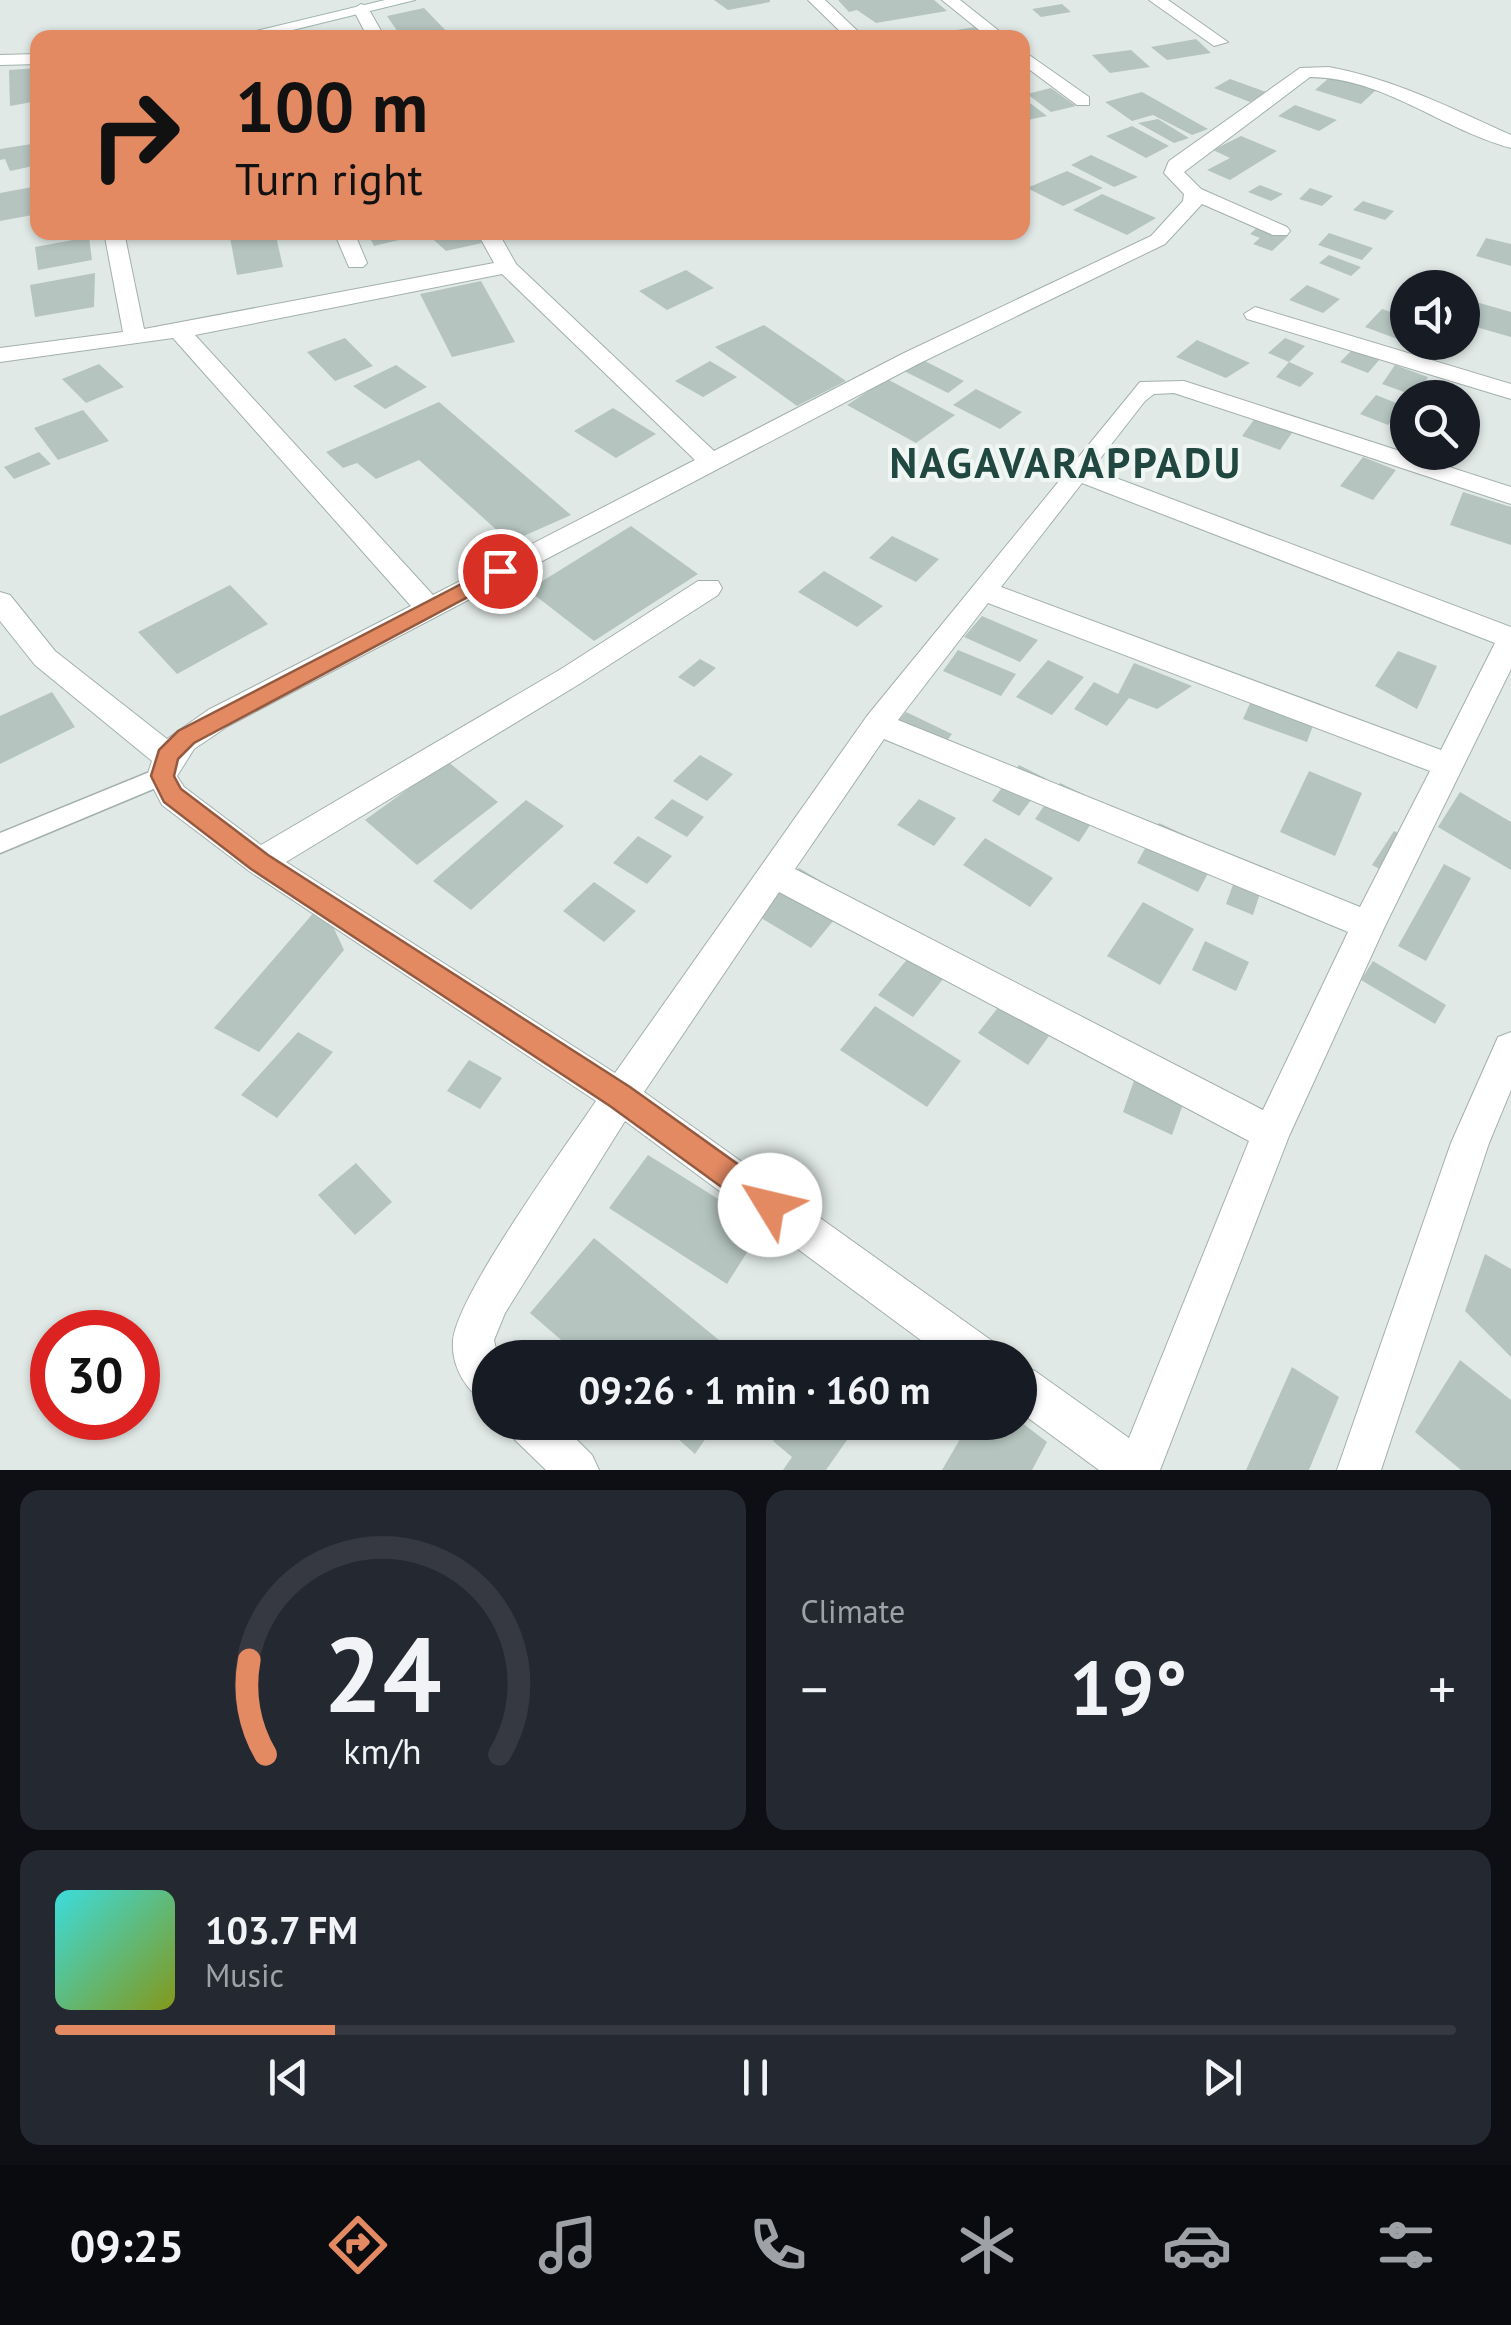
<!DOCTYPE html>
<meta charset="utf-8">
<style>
:root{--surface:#171b24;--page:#242831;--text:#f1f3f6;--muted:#9ea1a6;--line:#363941;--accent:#e48a63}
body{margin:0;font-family:"PT Sans",sans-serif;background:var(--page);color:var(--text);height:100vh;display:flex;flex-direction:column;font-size:38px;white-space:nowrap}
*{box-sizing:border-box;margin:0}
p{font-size:32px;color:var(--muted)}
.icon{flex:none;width:55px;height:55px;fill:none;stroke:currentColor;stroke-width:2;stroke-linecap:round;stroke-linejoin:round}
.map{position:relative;height:1470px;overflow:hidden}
.panel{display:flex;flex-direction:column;gap:20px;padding:20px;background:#0d0f14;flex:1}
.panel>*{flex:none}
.banner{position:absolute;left:30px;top:30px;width:1000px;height:210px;border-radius:20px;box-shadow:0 2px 8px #0004;background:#e48a63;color:#111;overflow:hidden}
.fabs{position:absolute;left:1390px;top:270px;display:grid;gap:20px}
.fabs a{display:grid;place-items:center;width:90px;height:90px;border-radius:50%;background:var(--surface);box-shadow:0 2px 8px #0004;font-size:50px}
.speed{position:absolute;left:30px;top:1310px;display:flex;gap:20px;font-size:50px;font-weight:700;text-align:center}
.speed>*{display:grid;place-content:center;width:130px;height:130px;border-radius:50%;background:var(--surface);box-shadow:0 2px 8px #0004;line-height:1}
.speed .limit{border:15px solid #d22;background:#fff;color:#111}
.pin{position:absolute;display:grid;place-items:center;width:85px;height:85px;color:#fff;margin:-42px;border:5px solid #fff;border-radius:50%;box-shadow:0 2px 10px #0007}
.me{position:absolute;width:110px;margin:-55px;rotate:306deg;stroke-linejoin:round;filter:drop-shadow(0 0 8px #0008)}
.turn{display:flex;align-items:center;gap:35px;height:210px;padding:0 40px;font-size:45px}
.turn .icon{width:130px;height:130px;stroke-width:2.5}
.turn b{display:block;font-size:70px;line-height:85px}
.big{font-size:75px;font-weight:700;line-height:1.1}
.panel .card{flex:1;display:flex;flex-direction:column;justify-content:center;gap:15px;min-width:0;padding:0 35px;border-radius:20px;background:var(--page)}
.panel .dial{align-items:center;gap:0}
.dial svg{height:260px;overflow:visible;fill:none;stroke:var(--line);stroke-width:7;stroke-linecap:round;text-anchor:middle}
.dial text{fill:var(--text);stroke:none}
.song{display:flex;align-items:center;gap:30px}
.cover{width:120px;height:120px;border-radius:15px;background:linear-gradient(135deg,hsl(180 70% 55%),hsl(70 70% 35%))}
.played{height:10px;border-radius:5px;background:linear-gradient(90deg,var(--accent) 20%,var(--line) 20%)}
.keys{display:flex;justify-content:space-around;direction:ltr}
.heat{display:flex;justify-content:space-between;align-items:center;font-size:55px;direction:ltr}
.panel .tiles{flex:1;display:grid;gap:20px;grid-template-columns:1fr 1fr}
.card:last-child{grid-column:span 2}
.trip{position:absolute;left:472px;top:1340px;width:565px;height:100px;border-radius:50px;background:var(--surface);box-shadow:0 2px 8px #0004;font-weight:700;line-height:100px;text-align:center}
.tab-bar{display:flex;height:160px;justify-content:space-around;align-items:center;background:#090b0e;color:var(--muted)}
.tab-bar .icon{width:70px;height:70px}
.tab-bar .selected{color:var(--accent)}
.tab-bar b{font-size:45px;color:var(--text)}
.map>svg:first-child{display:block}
</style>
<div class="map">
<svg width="1511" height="1470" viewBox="0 0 1511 1470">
<rect width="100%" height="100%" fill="#e0e9e6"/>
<path fill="#b5c4bf" d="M 714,0 L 770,0 L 770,2 L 728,10 Z
M 838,0 L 934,0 L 947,11 L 876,23 L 857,10 L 849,12 Z
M 1062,4 L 1071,12 L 1041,17 L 1032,9 Z
M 424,8 L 451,36 L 402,38 L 387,16 Z
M 975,27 L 987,38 L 958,38 L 950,31 Z
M 1196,39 L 1211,53 L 1167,60 L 1151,47 Z
M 1131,50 L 1150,67 L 1110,73 L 1092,55 Z
M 38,68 L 38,101 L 10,106 L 9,70 Z
M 1330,77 L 1376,90 L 1361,104 L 1315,90 Z
M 1230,79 L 1266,92 L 1250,102 L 1214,88 Z
M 1051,88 L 1076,106 L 1051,112 L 1027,94 Z
M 1142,92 L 1208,129 L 1192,135 L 1153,115 L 1132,121 L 1105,102 Z
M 1022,97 L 1047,116 L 1022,121 Z
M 1295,105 L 1337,120 L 1319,131 L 1278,116 Z
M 1158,119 L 1189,138 L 1174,143 L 1138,123 Z
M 1132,126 L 1169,146 L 1146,158 L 1106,136 Z
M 1241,136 L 1277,151 L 1230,180 L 1207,170 L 1230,158 L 1213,150 Z
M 38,143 L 38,165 L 10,171 L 5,159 L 0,160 L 0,149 Z
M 1091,155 L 1138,177 L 1114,187 L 1071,165 Z
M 1067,171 L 1103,188 L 1063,206 L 1027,188 Z
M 1260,185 L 1283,194 L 1271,201 L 1248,192 Z
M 38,186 L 38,214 L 0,221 L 0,193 Z
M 1310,188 L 1333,196 L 1322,206 L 1299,199 Z
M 1102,194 L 1156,218 L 1127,235 L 1073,210 Z
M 1363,201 L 1394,211 L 1385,220 L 1353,210 Z
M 1259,226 L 1288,236 L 1272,251 L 1253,244 L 1260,238 L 1250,234 Z
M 229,232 L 275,232 L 283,267 L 237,275 Z
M 367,232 L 424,232 L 424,234 L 374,246 Z
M 425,232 L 476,232 L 482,243 L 446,251 Z
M 1329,233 L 1373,248 L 1362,260 L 1318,245 Z
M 89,237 L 92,260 L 38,270 L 35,247 Z
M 1486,238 L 1511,244 L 1511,266 L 1476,256 Z
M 1329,255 L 1361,267 L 1351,276 L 1319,263 Z
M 686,270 L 714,288 L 667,310 L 639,291 Z
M 95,273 L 94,307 L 35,317 L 30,285 Z
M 481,281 L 515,342 L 452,357 L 420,294 Z
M 1307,285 L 1340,299 L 1323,313 L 1289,300 Z
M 1462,298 L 1511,312 L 1511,337 L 1462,323 Z
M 1382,309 L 1408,318 L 1408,332 L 1400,340 L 1365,327 Z
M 764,325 L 846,381 L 797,406 L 715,347 Z
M 345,338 L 373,366 L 335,381 L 307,352 Z
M 1285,338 L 1305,346 L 1289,362 L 1268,353 Z
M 1197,340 L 1250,363 L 1226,378 L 1176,357 Z
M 1353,349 L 1380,359 L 1368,373 L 1340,362 Z
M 917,357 L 964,381 L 948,393 L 900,369 Z
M 710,361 L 737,377 L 703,397 L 675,381 Z
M 1289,362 L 1314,373 L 1300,387 L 1276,377 Z
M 99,364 L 124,387 L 86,403 L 62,379 Z
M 396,365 L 427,387 L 385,409 L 353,386 Z
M 1395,365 L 1428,377 L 1415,396 L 1382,384 Z
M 887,379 L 955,415 L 916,443 L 847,405 Z
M 976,389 L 1022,412 L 1000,429 L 953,405 Z
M 1376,395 L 1404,406 L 1388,425 L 1360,414 Z
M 439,402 L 571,515 L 510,542 L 419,460 L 376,479 L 357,463 L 343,468 L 326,452 Z
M 613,408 L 656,434 L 616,458 L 574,431 Z
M 83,410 L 109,441 L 58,460 L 34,428 Z
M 1256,417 L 1294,430 L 1280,450 L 1242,436 Z
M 39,452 L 51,464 L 14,479 L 4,467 Z
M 1363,457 L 1396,470 L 1373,500 L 1340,486 Z
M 1463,492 L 1511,507 L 1511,545 L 1450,525 Z
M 631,526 L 698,574 L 594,641 L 528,590 Z
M 892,536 L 939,559 L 916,582 L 869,558 Z
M 824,571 L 883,606 L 857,627 L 798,592 Z
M 230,585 L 268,624 L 177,674 L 138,632 Z
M 982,616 L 1038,640 L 1020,662 L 964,637 Z
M 958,650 L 1016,674 L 1001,696 L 943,671 Z
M 1398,651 L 1437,666 L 1417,709 L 1375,686 Z
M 700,659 L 716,668 L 694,687 L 678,677 Z
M 1048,660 L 1084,677 L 1052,715 L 1016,697 Z
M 1134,663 L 1192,686 L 1157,709 L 1129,698 L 1107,726 L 1074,709 L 1094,682 L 1118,694 Z
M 1259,683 L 1321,704 L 1307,742 L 1243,719 Z
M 52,692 L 75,727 L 0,764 L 0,716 Z
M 906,712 L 952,734 L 933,758 L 887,734 Z
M 700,755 L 733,774 L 707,801 L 673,781 Z
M 447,761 L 498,802 L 417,865 L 365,820 Z
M 1019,765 L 1047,779 L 1019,816 L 992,801 Z
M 1309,771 L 1362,793 L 1335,856 L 1280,832 Z
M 1060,783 L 1104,804 L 1079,842 L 1035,819 Z
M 1460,792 L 1511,822 L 1511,870 L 1438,827 Z
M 672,799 L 704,817 L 687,837 L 654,818 Z
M 919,799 L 956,818 L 934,846 L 897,825 Z
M 526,800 L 564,826 L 471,910 L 433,881 Z
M 1159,823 L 1220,851 L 1198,892 L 1137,863 Z
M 1394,831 L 1409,839 L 1387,873 L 1372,865 Z
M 638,836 L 672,856 L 647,884 L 613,863 Z
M 985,838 L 1053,878 L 1030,907 L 963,865 Z
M 1444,864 L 1471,878 L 1426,961 L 1398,946 Z
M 799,868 L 851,899 L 811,948 L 758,916 Z
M 1238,871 L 1264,881 L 1253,915 L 1226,904 Z
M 594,882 L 636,911 L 604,942 L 563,911 Z
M 1143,902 L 1194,929 L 1160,985 L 1107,956 Z
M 322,903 L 344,950 L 259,1052 L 214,1028 Z
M 1205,941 L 1249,962 L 1236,991 L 1192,970 Z
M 913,952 L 947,974 L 913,1017 L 878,995 Z
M 1373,961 L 1446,1005 L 1435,1024 L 1361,980 Z
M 1000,1005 L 1049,1036 L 1028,1065 L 978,1033 Z
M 875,1006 L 961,1061 L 927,1107 L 840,1050 Z
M 298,1032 L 333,1052 L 277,1118 L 241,1095 Z
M 469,1060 L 502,1078 L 480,1109 L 447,1091 Z
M 1137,1072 L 1187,1093 L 1172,1135 L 1123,1112 Z
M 648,1155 L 763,1227 L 727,1284 L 609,1208 Z
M 356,1163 L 392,1202 L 355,1235 L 318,1195 Z
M 594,1238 L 741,1358 L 582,1358 L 530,1313 Z
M 1485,1254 L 1511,1269 L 1511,1357 L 1465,1311 Z
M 1460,1360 L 1511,1400 L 1511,1470 L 1461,1470 L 1415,1432 Z
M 1292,1367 L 1339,1397 L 1309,1470 L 1246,1470 Z
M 659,1422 L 717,1422 L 695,1454 Z
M 787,1422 L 844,1422 L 854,1430 L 826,1470 L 783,1470 L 792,1457 L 773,1441 Z
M 970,1422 L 1021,1422 L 1047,1442 L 1032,1470 L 942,1470 Z"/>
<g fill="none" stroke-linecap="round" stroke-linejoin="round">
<defs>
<path id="service" d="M 162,767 L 170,770 L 174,776 L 170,782 L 0,853 L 0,833 Z"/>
<path id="minor" d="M 808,0 L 825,0 L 865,38 L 847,38 Z
M 942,0 L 960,0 L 1008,38 L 989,38 Z
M 1149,0 L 1168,0 L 1228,42 L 1214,46 Z
M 361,4 L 367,6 L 385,38 L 368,38 L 353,9 Z
M 1022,50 L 1089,97 L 1089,105 L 1077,105 L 1022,64 Z
M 1329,67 C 1394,79 1451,108 1511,135 L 1511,148 C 1441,129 1385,78 1310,77 L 1184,172 L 1201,189 L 1287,227 L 1290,231 L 1287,235 L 1273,235 L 1202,204 L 1165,244 L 920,363 L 228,726 L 194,749 L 177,776 L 184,787 L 261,845 L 561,669 L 698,581 L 718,581 L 722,588 L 718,595 L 581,683 L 286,862 L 615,1073 L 867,716 L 1140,382 L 1184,381 L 1511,487 L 1511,504 L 1174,393 L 1154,394 L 1145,401 L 1092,469 L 1511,627 L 1511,669 L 1385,926 L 1289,1136 L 1160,1470 L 1099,1470 L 1020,1412 L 1020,1365 L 1035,1371 L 1129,1438 L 1249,1141 L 779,892 L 644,1092 L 995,1343 L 1001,1358 L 945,1358 L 625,1121 L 505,1313 L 494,1340 L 498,1358 L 490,1358 L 490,1404 C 468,1395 451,1367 453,1341 C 456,1296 566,1146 596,1101 L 249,871 L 162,805 L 147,776 L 152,761 L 35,665 L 0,621 L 0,592 L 10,595 L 55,651 L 167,739 L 208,710 L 411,606 L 173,338 L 0,362 L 0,348 L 123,332 L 104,232 L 124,232 L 144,329 L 494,263 L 477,232 L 498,232 L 516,264 L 714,451 L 904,353 L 1151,236 L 1183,201 L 1184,194 L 1164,173 L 1169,161 L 1300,68 ZM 502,274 L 695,460 L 433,595 L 195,335 ZM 1082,483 L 1495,643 L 1441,750 L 1001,587 ZM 988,603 L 1430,771 L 1360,907 L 898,720 ZM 884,739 L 1348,932 L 1263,1110 L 795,869 Z
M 334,232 L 354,232 L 367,263 L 363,267 L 349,267 Z
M 1255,307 L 1511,384 L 1511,399 L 1247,319 L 1244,314 Z
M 1511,1032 L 1511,1090 L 1489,1143 L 1381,1470 L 1337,1470 L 1451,1143 L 1498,1037 Z
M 506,1422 L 559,1422 L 592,1455 L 599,1470 L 546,1470 L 512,1437 Z"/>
<path id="secondary" d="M 385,0 L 415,0 L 260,38 L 227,38 Z
M 38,54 L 38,64 L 0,65 L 0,55 Z"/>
</defs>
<use href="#service" stroke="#a3b0ad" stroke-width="3"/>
<use href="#minor" stroke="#a3b0ad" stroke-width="2"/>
<use href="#secondary" stroke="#a0b4ae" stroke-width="2"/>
<use href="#service" fill="#fff" fill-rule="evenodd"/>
<use href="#minor" fill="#fff" fill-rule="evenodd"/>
<use href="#secondary" fill="#fff" fill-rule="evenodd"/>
</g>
<path fill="#e48a63" stroke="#945a40" stroke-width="2.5" d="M 500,564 L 510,571 L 507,576 L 194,743 L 178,759 L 174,776 L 181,789 L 268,855 L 630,1087 L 781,1195 L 785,1205 L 781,1215 L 770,1220 L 760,1215 L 610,1106 L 251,869 L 164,802 L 151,776 L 159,750 L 178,731 Z"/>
<g text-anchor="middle" stroke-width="8" stroke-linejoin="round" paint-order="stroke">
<g font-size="42" font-weight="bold" letter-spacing="2.5" fill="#204840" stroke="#f0f6f3">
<text x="1066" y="478">NAGAVARAPPADU</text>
</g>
</g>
</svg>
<div class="fabs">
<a><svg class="icon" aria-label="sound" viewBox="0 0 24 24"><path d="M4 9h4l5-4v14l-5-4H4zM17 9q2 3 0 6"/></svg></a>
<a><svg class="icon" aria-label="search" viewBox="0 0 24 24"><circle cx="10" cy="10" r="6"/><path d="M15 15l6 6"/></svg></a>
</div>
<div class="speed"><div class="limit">30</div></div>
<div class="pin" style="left:500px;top:571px;background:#d93025"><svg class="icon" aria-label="arrive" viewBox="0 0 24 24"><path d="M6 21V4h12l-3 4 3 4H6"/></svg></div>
<svg class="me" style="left:770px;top:1205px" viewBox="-20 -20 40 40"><circle r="19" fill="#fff"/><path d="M0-13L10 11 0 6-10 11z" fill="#e48a63"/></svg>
<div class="trip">09:26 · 1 min · 160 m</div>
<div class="banner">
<div class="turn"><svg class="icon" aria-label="right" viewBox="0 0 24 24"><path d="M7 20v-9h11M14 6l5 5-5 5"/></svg><div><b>100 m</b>Turn right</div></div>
</div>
</div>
<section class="panel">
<div class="tiles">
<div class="card dial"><svg viewBox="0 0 100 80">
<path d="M14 69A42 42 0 1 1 86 69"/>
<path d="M14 69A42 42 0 0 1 9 40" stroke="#e48a63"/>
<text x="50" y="56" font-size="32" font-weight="700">24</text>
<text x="50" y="72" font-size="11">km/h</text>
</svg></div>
<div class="card"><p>Climate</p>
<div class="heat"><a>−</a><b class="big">19°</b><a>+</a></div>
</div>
<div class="card">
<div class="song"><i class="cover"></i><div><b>103.7 FM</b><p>Music</p></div></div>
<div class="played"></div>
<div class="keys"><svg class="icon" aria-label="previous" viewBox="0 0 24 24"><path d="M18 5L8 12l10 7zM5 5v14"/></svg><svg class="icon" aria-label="pause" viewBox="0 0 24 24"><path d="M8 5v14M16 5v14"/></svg><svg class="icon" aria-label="next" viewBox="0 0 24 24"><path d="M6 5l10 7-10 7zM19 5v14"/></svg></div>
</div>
</div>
</section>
<nav class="tab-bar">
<b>09:25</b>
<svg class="icon selected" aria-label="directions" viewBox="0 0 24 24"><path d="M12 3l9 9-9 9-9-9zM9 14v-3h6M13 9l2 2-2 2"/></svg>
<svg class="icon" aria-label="music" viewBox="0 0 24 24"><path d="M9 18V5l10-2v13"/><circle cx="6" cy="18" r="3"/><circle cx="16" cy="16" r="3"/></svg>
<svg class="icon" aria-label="phone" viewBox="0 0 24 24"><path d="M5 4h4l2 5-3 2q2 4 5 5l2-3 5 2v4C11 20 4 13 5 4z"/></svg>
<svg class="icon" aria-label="climate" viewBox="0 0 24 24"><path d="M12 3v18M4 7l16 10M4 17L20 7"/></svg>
<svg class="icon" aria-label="car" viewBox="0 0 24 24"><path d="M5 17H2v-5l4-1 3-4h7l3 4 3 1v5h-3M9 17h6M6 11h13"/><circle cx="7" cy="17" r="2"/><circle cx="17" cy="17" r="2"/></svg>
<svg class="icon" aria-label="filters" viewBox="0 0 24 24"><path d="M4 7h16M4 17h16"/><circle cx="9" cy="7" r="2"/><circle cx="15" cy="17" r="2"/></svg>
</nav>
